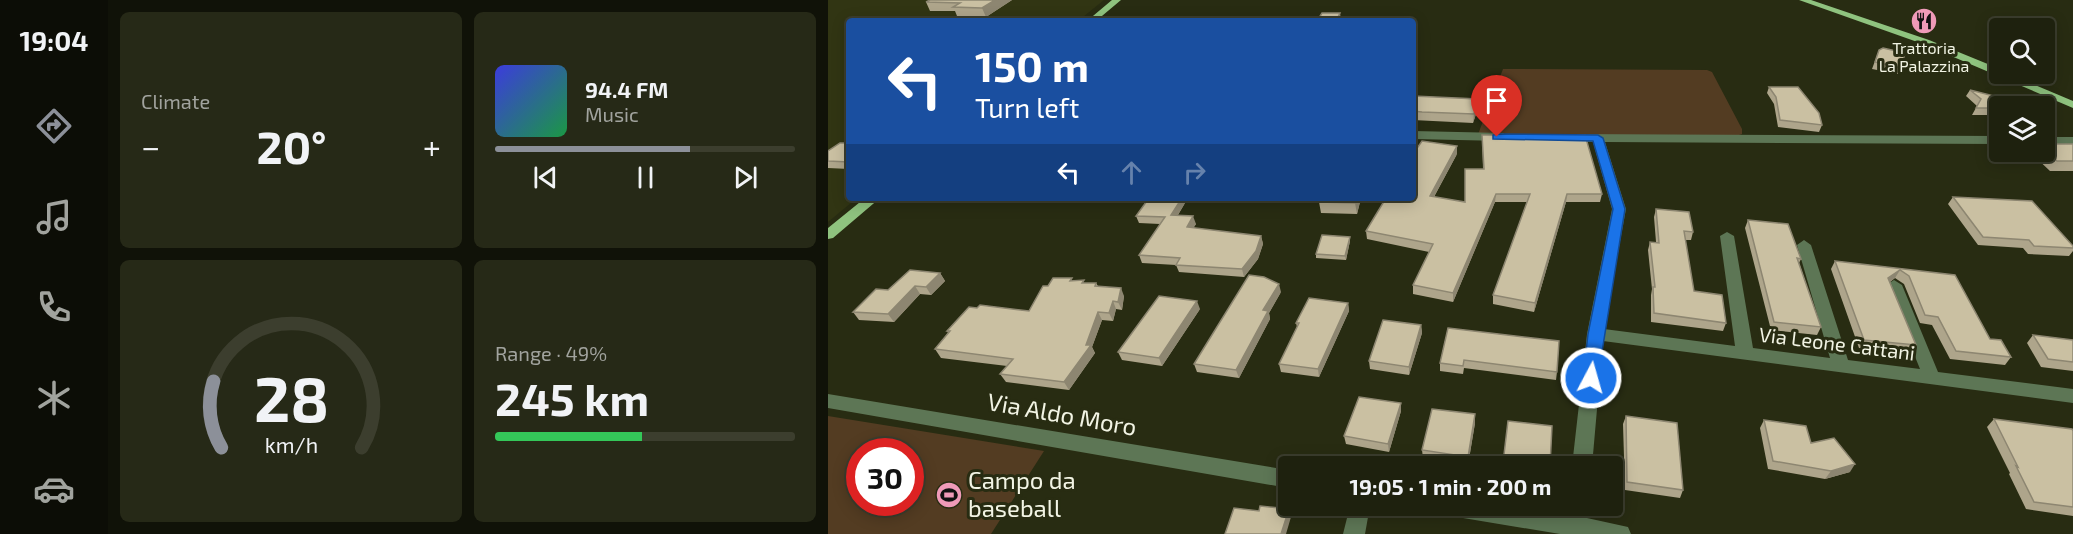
<!DOCTYPE html>
<meta charset="utf-8">
<style>
:root{--surface:#1e210e;--page:#262917;--text:#f1f3f6;--muted:#a1a39e;--line:#3c3e2e;--accent:#8c9099}
body{margin:0;font-family:"Exo 2",sans-serif;background:var(--page);color:var(--text);height:100vh;display:flex;flex-direction:column;font-size:22px;white-space:nowrap}
*{box-sizing:border-box;margin:0}
p{font-size:20px;color:var(--muted)}
.icon{flex:none;width:33px;height:33px;fill:none;stroke:currentColor;stroke-width:2;stroke-linecap:round;stroke-linejoin:round}
.map{position:relative;flex:1;overflow:hidden}
.panel{display:flex;flex-direction:column;gap:12px;padding:12px;background:#101208;width:720px}
.panel>*{flex:none}
.top-card{position:absolute;left:18px;top:18px;width:570px;height:183px;border-radius:6px;box-shadow:0 3px 15px #0003,0 0 0 2px var(--line);background:#1a4fa0;color:#fff;overflow:hidden}
.buttons{position:absolute;left:1161px;top:18px;display:grid;gap:12px}
.buttons a{display:grid;place-items:center;width:66px;height:66px;border-radius:6px;background:var(--surface);box-shadow:0 3px 15px #0003,0 0 0 2px var(--line);font-size:30px}
.speed{position:absolute;left:18px;top:438px;display:flex;gap:12px;font-size:30px;font-weight:700;text-align:center}
.speed>*{display:grid;place-content:center;width:78px;height:78px;border-radius:50%;background:var(--surface);box-shadow:0 3px 15px #0003,0 0 0 2px var(--line);line-height:1}
.speed .limit{border:9px solid #d22;background:#fff;color:#111}
.pin{position:absolute;display:grid;place-items:center;width:51px;height:51px;color:#fff;margin:-62px -26px;border-radius:50% 50% 50% 0;rotate:-45deg;box-shadow:0 0 6px #0007}
.pin .icon{rotate:45deg}
.me{position:absolute;width:66px;margin:-33px;rotate:6deg;stroke-linejoin:round;filter:drop-shadow(0 0 4px #0008)}
.turn{display:flex;align-items:center;gap:21px;height:126px;padding:0 30px;font-size:27px}
.turn .icon{width:78px;height:78px;stroke-width:2.5}
.turn b{display:block;font-size:42px;line-height:51px}
.lanes{display:flex;align-items:center;height:57px;padding:0 30px;background:#0003;justify-content:center;gap:30px;direction:ltr}
.lanes .off{opacity:.35}
.big{font-size:45px;font-weight:700;line-height:1.1}
.panel .card{flex:1;display:flex;flex-direction:column;justify-content:center;gap:9px;min-width:0;padding:0 21px;border-radius:9px;background:var(--page)}
.panel .dial{align-items:center;gap:0}
.dial svg{height:156px;overflow:visible;fill:none;stroke:var(--line);stroke-width:7;stroke-linecap:round;text-anchor:middle}
.dial text{fill:var(--text);stroke:none}
.song{display:flex;align-items:center;gap:18px}
.cover{width:72px;height:72px;border-radius:9px;background:linear-gradient(135deg,hsl(240 70% 55%),hsl(140 70% 35%))}
.played{height:6px;border-radius:3px;background:linear-gradient(90deg,var(--accent) 65%,var(--line) 65%)}
.keys{display:flex;justify-content:space-around;direction:ltr}
.heat{display:flex;justify-content:space-between;align-items:center;font-size:33px;direction:ltr}
.charge{height:9px;border-radius:4px;background:linear-gradient(90deg,#34c759 49%,var(--line) 0)}
.panel .tiles{flex:1;display:grid;gap:12px;grid-template-columns:repeat(2,1fr)}
.trip{position:absolute;left:450px;top:456px;width:345px;height:60px;border-radius:6px;background:var(--surface);box-shadow:0 3px 15px #0003,0 0 0 2px var(--line);font-weight:700;line-height:60px;text-align:center}
main{display:flex;flex:1;min-height:0}
.tab-bar{display:flex;flex-direction:column;width:108px;justify-content:space-around;align-items:center;background:#0c0d06;color:var(--muted)}
.tab-bar .icon{width:42px;height:42px}
.tab-bar .current{color:var(--accent)}
.tab-bar b{font-size:27px;color:var(--text)}
.map>svg:first-child{display:block}
</style>
<main>
<nav class="tab-bar">
<b>19:04</b>
<svg class="icon current" aria-label="directions" viewBox="0 0 24 24"><path d="M12 3l9 9-9 9-9-9zM9 14v-3h6M13 9l2 2-2 2"/></svg>
<svg class="icon" aria-label="music" viewBox="0 0 24 24"><path d="M9 18V5l10-2v13"/><circle cx="6" cy="18" r="3"/><circle cx="16" cy="16" r="3"/></svg>
<svg class="icon" aria-label="phone" viewBox="0 0 24 24"><path d="M5 4h4l2 5-3 2q2 4 5 5l2-3 5 2v4C11 20 4 13 5 4z"/></svg>
<svg class="icon" aria-label="climate" viewBox="0 0 24 24"><path d="M12 3v18M4 7l16 10M4 17L20 7"/></svg>
<svg class="icon" aria-label="car" viewBox="0 0 24 24"><path d="M5 17H2v-5l4-1 3-4h7l3 4 3 1v5h-3M9 17h6M6 11h13"/><circle cx="7" cy="17" r="2"/><circle cx="17" cy="17" r="2"/></svg>
</nav>
<section class="panel">
<div class="tiles">
<div class="card"><p>Climate</p>
<div class="heat"><a>−</a><b class="big">20°</b><a>+</a></div>
</div>
<div class="card">
<div class="song"><i class="cover"></i><div><b>94.4 FM</b><p>Music</p></div></div>
<div class="played"></div>
<div class="keys"><svg class="icon" aria-label="previous" viewBox="0 0 24 24"><path d="M18 5L8 12l10 7zM5 5v14"/></svg><svg class="icon" aria-label="pause" viewBox="0 0 24 24"><path d="M8 5v14M16 5v14"/></svg><svg class="icon" aria-label="next" viewBox="0 0 24 24"><path d="M6 5l10 7-10 7zM19 5v14"/></svg></div>
</div>
<div class="card dial"><svg viewBox="0 0 100 80">
<path d="M14 69A42 42 0 1 1 86 69"/>
<path d="M14 69A42 42 0 0 1 10 35" stroke="#8c9099"/>
<text x="50" y="56" font-size="32" font-weight="700">28</text>
<text x="50" y="72" font-size="11">km/h</text>
</svg></div>
<div class="card"><p>Range · 49%</p><b class="big">245 km</b><div class="charge"></div></div>
</div>
</section>
<div class="map">
<svg width="1245" height="534" viewBox="0 0 1245 534">
<rect width="100%" height="100%" fill="#282c12"/>
<path fill="#313513" d="M 0,0 L 276,0 L 250,21 L 21,21 L 21,198 L 29,198 L 0,222 Z"/>
<path fill="#533c22" fill-rule="evenodd" d="M 675,69 L 879,70 L 884,72 L 914,129 L 914,134 L 908,136 L 649,137 Z
M 0,416 L 216,451 L 163,534 L 0,534 ZM 32,452 L 82,452 L 82,502 L 32,502 Z"/>
<g fill="none" stroke-linecap="round" stroke-linejoin="round">
<path fill="#5d7655" fill-rule="evenodd" d="M 585,131 L 675,133 L 681,137 L 675,141 L 585,139 Z
M 738,134 L 1172,136 L 1172,144 L 777,142 L 798,209 L 776,329 L 907,346 L 892,236 L 899,232 L 906,236 L 925,348 L 1002,358 L 969,245 L 976,240 L 983,245 L 1020,360 L 1092,369 L 1058,285 L 1066,280 L 1074,285 L 1110,372 L 1245,389 L 1245,403 L 775,341 L 764,466 L 744,466 L 759,334 L 784,209 L 765,142 L 734,141 L 732,138 Z
M 1216,137 L 1245,137 L 1245,145 L 1216,145 Z
M 0,394 L 460,470 L 460,488 L 0,408 Z
M 522,506 L 542,506 L 537,534 L 515,534 Z
M 613,506 L 679,506 L 739,515 L 740,506 L 760,506 L 759,518 L 800,527 L 803,534 L 732,534 L 623,516 L 616,513 Z"/>
<path fill="#8fc37f" fill-rule="evenodd" d="M 284,0 L 293,0 L 268,21 L 259,21 Z
M 971,0 L 983,0 L 1101,40 L 1172,69 L 1172,74 L 1181,74 L 1245,101 L 1245,108 L 1095,44 Z
M 37,198 L 52,198 L 5,238 L 0,239 L 0,228 Z"/>
</g>
<path fill="#aea58b" d="M 184,0 L 158,17 L 129,16 L 127,11 L 102,11 L 98,2 Z
M 1051,50 L 1073,68 L 1070,74 L 1044,69 Z
M 941,87 L 994,125 L 991,132 L 950,127 L 946,104 L 939,93 Z
M 1142,90 L 1172,106 L 1171,125 L 1160,115 L 1144,115 L 1149,106 L 1138,96 Z
M 585,96 L 650,108 L 645,123 L 585,120 Z
M 654,135 L 774,194 L 772,202 L 738,202 L 706,312 L 665,304 L 665,295 L 699,202 L 667,202 L 625,302 L 585,294 L 585,285 L 601,252 L 539,239 L 538,231 L 629,154 L 606,197 L 637,202 L 655,169 Z
M 21,143 L 21,169 L 0,168 L 0,151 Z
M 1216,144 L 1245,144 L 1245,171 L 1222,171 L 1204,154 L 1205,152 L 1216,152 Z
M 1125,197 L 1245,246 L 1245,251 L 1241,256 L 1200,254 L 1195,248 L 1150,245 L 1120,204 Z
M 493,198 L 533,198 L 529,214 L 493,213 L 491,202 Z
M 357,203 L 350,215 L 368,224 L 365,228 L 433,236 L 435,244 L 430,259 L 416,277 L 351,272 L 348,265 L 314,263 L 311,255 L 332,224 L 311,223 L 308,216 Z
M 828,209 L 865,232 L 863,240 L 857,240 L 866,291 L 898,323 L 895,331 L 823,322 L 823,295 L 824,289 L 820,250 L 822,242 L 828,242 L 826,217 Z
M 920,220 L 973,259 L 971,263 L 993,327 L 989,335 L 943,330 L 917,228 Z
M 522,241 L 518,260 L 488,258 L 488,254 Z
M 1007,261 L 1127,275 L 1162,339 L 1183,357 L 1177,365 L 1122,359 L 1104,325 L 1092,323 L 1076,284 L 1067,278 L 1062,282 L 1088,345 L 1083,353 L 1031,348 L 1003,269 Z
M 112,273 L 117,281 L 103,295 L 92,294 L 66,322 L 31,320 L 25,312 L 60,290 Z
M 245,281 L 257,283 L 268,283 L 270,286 L 296,296 L 294,310 L 288,309 L 285,321 L 274,320 L 264,347 L 267,353 L 241,390 L 178,382 L 172,374 L 179,366 L 113,358 L 107,349 L 120,333 L 119,331 L 201,311 Z
M 453,292 L 441,313 L 442,319 L 411,378 L 369,372 L 366,364 Z
M 520,303 L 521,311 L 491,377 L 453,372 L 451,364 L 469,327 L 468,323 Z
M 372,309 L 334,366 L 294,360 L 290,352 Z
M 593,325 L 594,333 L 581,375 L 542,369 L 541,361 Z
M 620,328 L 729,372 L 728,380 L 636,368 L 635,374 L 612,371 L 612,363 Z
M 1205,335 L 1245,340 L 1245,371 L 1213,367 L 1199,343 Z
M 573,403 L 573,411 L 561,452 L 518,444 L 516,436 Z
M 798,416 L 855,490 L 852,498 L 797,490 L 795,424 Z
M 1166,419 L 1245,431 L 1245,516 L 1198,509 L 1181,474 L 1182,473 L 1159,427 Z
M 936,420 L 983,443 L 1022,472 L 997,479 L 940,469 L 932,428 Z
M 680,421 L 722,466 L 675,466 Z
M 647,423 L 640,465 L 595,458 L 594,450 Z"/>
<path fill="#8d8671" d="M 167,0 L 184,0 L 158,17 L 154,8 Z
M 512,13 L 513,19 L 512,21 L 508,21 Z
M 650,99 L 650,108 L 645,123 L 646,114 Z
M 629,146 L 629,154 L 602,204 L 602,196 Z
M 668,194 L 667,202 L 625,302 L 625,293 Z
M 739,194 L 738,202 L 706,312 L 707,303 Z
M 354,198 L 356,198 L 357,203 L 345,223 L 343,215 Z
M 529,198 L 533,198 L 529,214 L 527,203 Z
M 365,216 L 368,224 L 361,235 L 359,227 Z
M 433,236 L 435,244 L 430,259 L 416,277 L 414,269 Z
M 522,237 L 522,241 L 518,260 L 517,256 Z
M 1072,270 L 1067,278 L 1056,286 L 1060,278 Z
M 112,273 L 117,281 L 103,295 L 98,287 Z
M 451,284 L 453,292 L 441,313 L 442,319 L 411,378 L 408,370 L 435,310 Z
M 87,286 L 92,294 L 66,322 L 60,314 Z
M 293,288 L 296,296 L 294,310 L 290,302 Z
M 285,301 L 288,309 L 285,321 L 281,313 Z
M 369,301 L 372,309 L 334,366 L 331,358 Z
M 520,303 L 521,311 L 491,377 L 490,369 Z
M 270,312 L 274,320 L 264,347 L 267,353 L 241,390 L 236,382 L 258,345 Z
M 593,325 L 594,333 L 581,375 L 581,367 Z
M 573,403 L 573,411 L 561,452 L 560,444 Z
M 647,414 L 647,423 L 640,465 L 640,457 Z
M 1027,464 L 1022,472 L 997,479 L 1003,471 Z
M 461,509 L 463,517 L 458,534 L 453,534 Z"/>
<path fill="#cac0a2" stroke="#8d8671" stroke-width="1.5" d="M 102,0 L 167,0 L 154,8 L 125,7 L 132,3 L 98,2 Z
M 494,13 L 512,13 L 508,21 L 489,21 Z
M 1055,48 L 1077,53 L 1073,68 L 1047,62 L 1051,50 Z
M 941,87 L 970,87 L 991,113 L 994,125 L 952,120 L 948,97 Z
M 1142,90 L 1194,103 L 1194,106 L 1172,106 L 1172,114 L 1164,108 L 1148,108 L 1153,99 Z
M 585,96 L 650,99 L 646,114 L 594,112 L 585,111 Z
M 654,135 L 757,135 L 774,194 L 739,194 L 707,303 L 665,295 L 702,194 L 668,194 L 625,293 L 585,285 L 605,244 L 538,231 L 558,198 L 585,198 L 585,154 L 594,141 L 629,146 L 602,196 L 637,202 L 637,169 L 656,169 Z
M 12,143 L 21,143 L 21,162 L 0,161 L 0,151 Z
M 1216,144 L 1245,144 L 1245,161 L 1229,161 L 1216,150 Z
M 1125,197 L 1204,201 L 1245,246 L 1245,248 L 1206,246 L 1201,240 L 1155,237 Z
M 321,198 L 354,198 L 343,215 L 365,216 L 359,227 L 433,236 L 428,251 L 414,269 L 348,265 L 352,258 L 311,255 L 337,217 L 308,216 Z
M 493,198 L 529,198 L 527,203 L 491,202 Z
M 828,209 L 861,212 L 865,232 L 856,231 L 866,291 L 894,295 L 898,323 L 826,313 L 825,287 L 827,287 L 822,242 L 831,243 Z
M 920,220 L 960,224 L 973,259 L 969,258 L 993,327 L 946,322 Z
M 494,235 L 522,237 L 517,256 L 488,254 Z
M 1007,261 L 1127,275 L 1162,339 L 1173,340 L 1183,357 L 1128,351 L 1110,317 L 1097,315 L 1081,276 L 1072,270 L 1060,278 L 1088,345 L 1036,340 Z
M 82,270 L 112,273 L 98,287 L 87,286 L 60,314 L 25,312 L 48,289 L 60,290 Z
M 421,275 L 436,277 L 451,284 L 435,310 L 440,311 L 408,370 L 366,364 Z
M 225,278 L 244,278 L 242,281 L 256,280 L 254,283 L 268,283 L 267,286 L 293,288 L 290,302 L 285,301 L 281,313 L 270,312 L 258,345 L 263,345 L 236,382 L 172,374 L 185,359 L 107,349 L 122,331 L 119,331 L 141,307 L 149,308 L 152,305 L 201,311 L 215,286 L 220,286 Z
M 331,296 L 369,301 L 331,358 L 290,352 Z
M 481,298 L 520,303 L 490,369 L 451,364 L 471,323 L 468,323 Z
M 555,320 L 593,325 L 581,367 L 541,361 Z
M 620,328 L 731,341 L 729,372 L 636,360 L 635,366 L 612,363 Z
M 1205,335 L 1245,340 L 1245,362 L 1220,359 Z
M 531,397 L 573,403 L 560,444 L 516,436 Z
M 604,409 L 647,414 L 640,457 L 594,450 Z
M 798,416 L 849,423 L 855,490 L 799,482 Z
M 1166,419 L 1244,429 L 1245,431 L 1245,507 L 1206,502 L 1188,466 L 1190,467 Z
M 936,420 L 978,426 L 983,443 L 1006,438 L 1027,464 L 1003,471 L 945,461 Z
M 680,421 L 724,426 L 722,466 L 700,466 L 675,463 Z
M 432,506 L 461,509 L 453,534 L 397,534 L 406,508 L 431,511 Z"/>
<path fill="#1a73e8" stroke="#114b97" stroke-width="1.5" d="M 669,134 L 770,135 L 775,138 L 797,209 L 769,383 L 763,385 L 757,383 L 755,378 L 760,334 L 785,209 L 765,141 L 665,139 L 665,135 Z"/>
<defs>
<symbol id="restaurant-disc" viewBox="-11 -11 22 22"><circle r="9.5" fill="#ef9ab8" stroke="#282c12"/><path d="M-5-6h1v4h1v-4h1v4h1v-4h1v5L-1.5 .5V6h-2V.5L-5-1ZM5-6V6H3V1.5H1.5Q1.5-4 5-6Z" fill="#111"/></symbol>
<symbol id="stadium-disc" viewBox="-11 -11 22 22"><circle r="9.5" fill="#ef9ab8" stroke="#282c12"/><path d="M0-5a6.5 5 0 1 0 0 10a6.5 5 0 1 0 0-10ZM-3.5-1.8h7v3.6h-7Z" fill="#111"/></symbol>
</defs>
<g fill-rule="evenodd">
<use href="#restaurant-disc" x="1081" y="6" width="30" height="30"/>
<use href="#stadium-disc" x="106" y="480" width="30" height="30"/>
</g>
<g text-anchor="middle" stroke-width="6" stroke-linejoin="round" paint-order="stroke">
<g font-size="16" fill="#f2f4e4" stroke="#282c12">
<text x="1096" y="54">Trattoria<tspan x="1096" dy="18">La Palazzina</tspan></text>
</g>
<g font-size="20" fill="#f2f4e4" stroke="#282c12">
<text transform="translate(1009 344) rotate(7)" y="7">Via Leone Cattani</text>
</g>
<g font-size="24" fill="#f2f4e4" stroke="#282c12">
<text transform="translate(234 415) rotate(10)" y="8">Via Aldo Moro</text>
</g>
<g font-size="24" fill="#f2f4e4" stroke="#282c12" text-anchor="start">
<text x="140" y="489">Campo da<tspan x="140" dy="28">baseball</tspan></text>
</g>
</g>
</svg>
<div class="buttons">
<a><svg class="icon" aria-label="search" viewBox="0 0 24 24"><circle cx="10" cy="10" r="6"/><path d="M15 15l6 6"/></svg></a>
<a><svg class="icon" aria-label="layers" viewBox="0 0 24 24"><path d="M12 4l9 5-9 5-9-5zM3 14l9 5 9-5"/></svg></a>
</div>
<div class="speed"><div class="limit">30</div></div>
<div class="pin" style="left:669px;top:137px;background:#d93025"><svg class="icon" aria-label="arrive" viewBox="0 0 24 24"><path d="M6 21V4h12l-3 4 3 4H6"/></svg></div>
<svg class="me" style="left:763px;top:378px" viewBox="-20 -20 40 40"><circle r="17" fill="#1a73e8" stroke="#fff" stroke-width="3"/><path d="M0-11L8 9 0 5-8 9z" fill="#fff"/></svg>
<div class="trip">19:05 · 1 min · 200 m</div>
<div class="top-card">
<div class="turn"><svg class="icon" aria-label="left" viewBox="0 0 24 24"><path d="M17 20v-9H6M10 6l-5 5 5 5"/></svg><div><b>150 m</b>Turn left</div></div>
<div class="lanes"><svg class="icon" aria-label="left" viewBox="0 0 24 24"><path d="M17 20v-9H6M10 6l-5 5 5 5"/></svg><svg class="icon off" aria-label="ahead" viewBox="0 0 24 24"><path d="M12 20V5M6 11l6-6 6 6"/></svg><svg class="icon off" aria-label="right" viewBox="0 0 24 24"><path d="M7 20v-9h11M14 6l5 5-5 5"/></svg></div>
</div>
</div>
</main>
